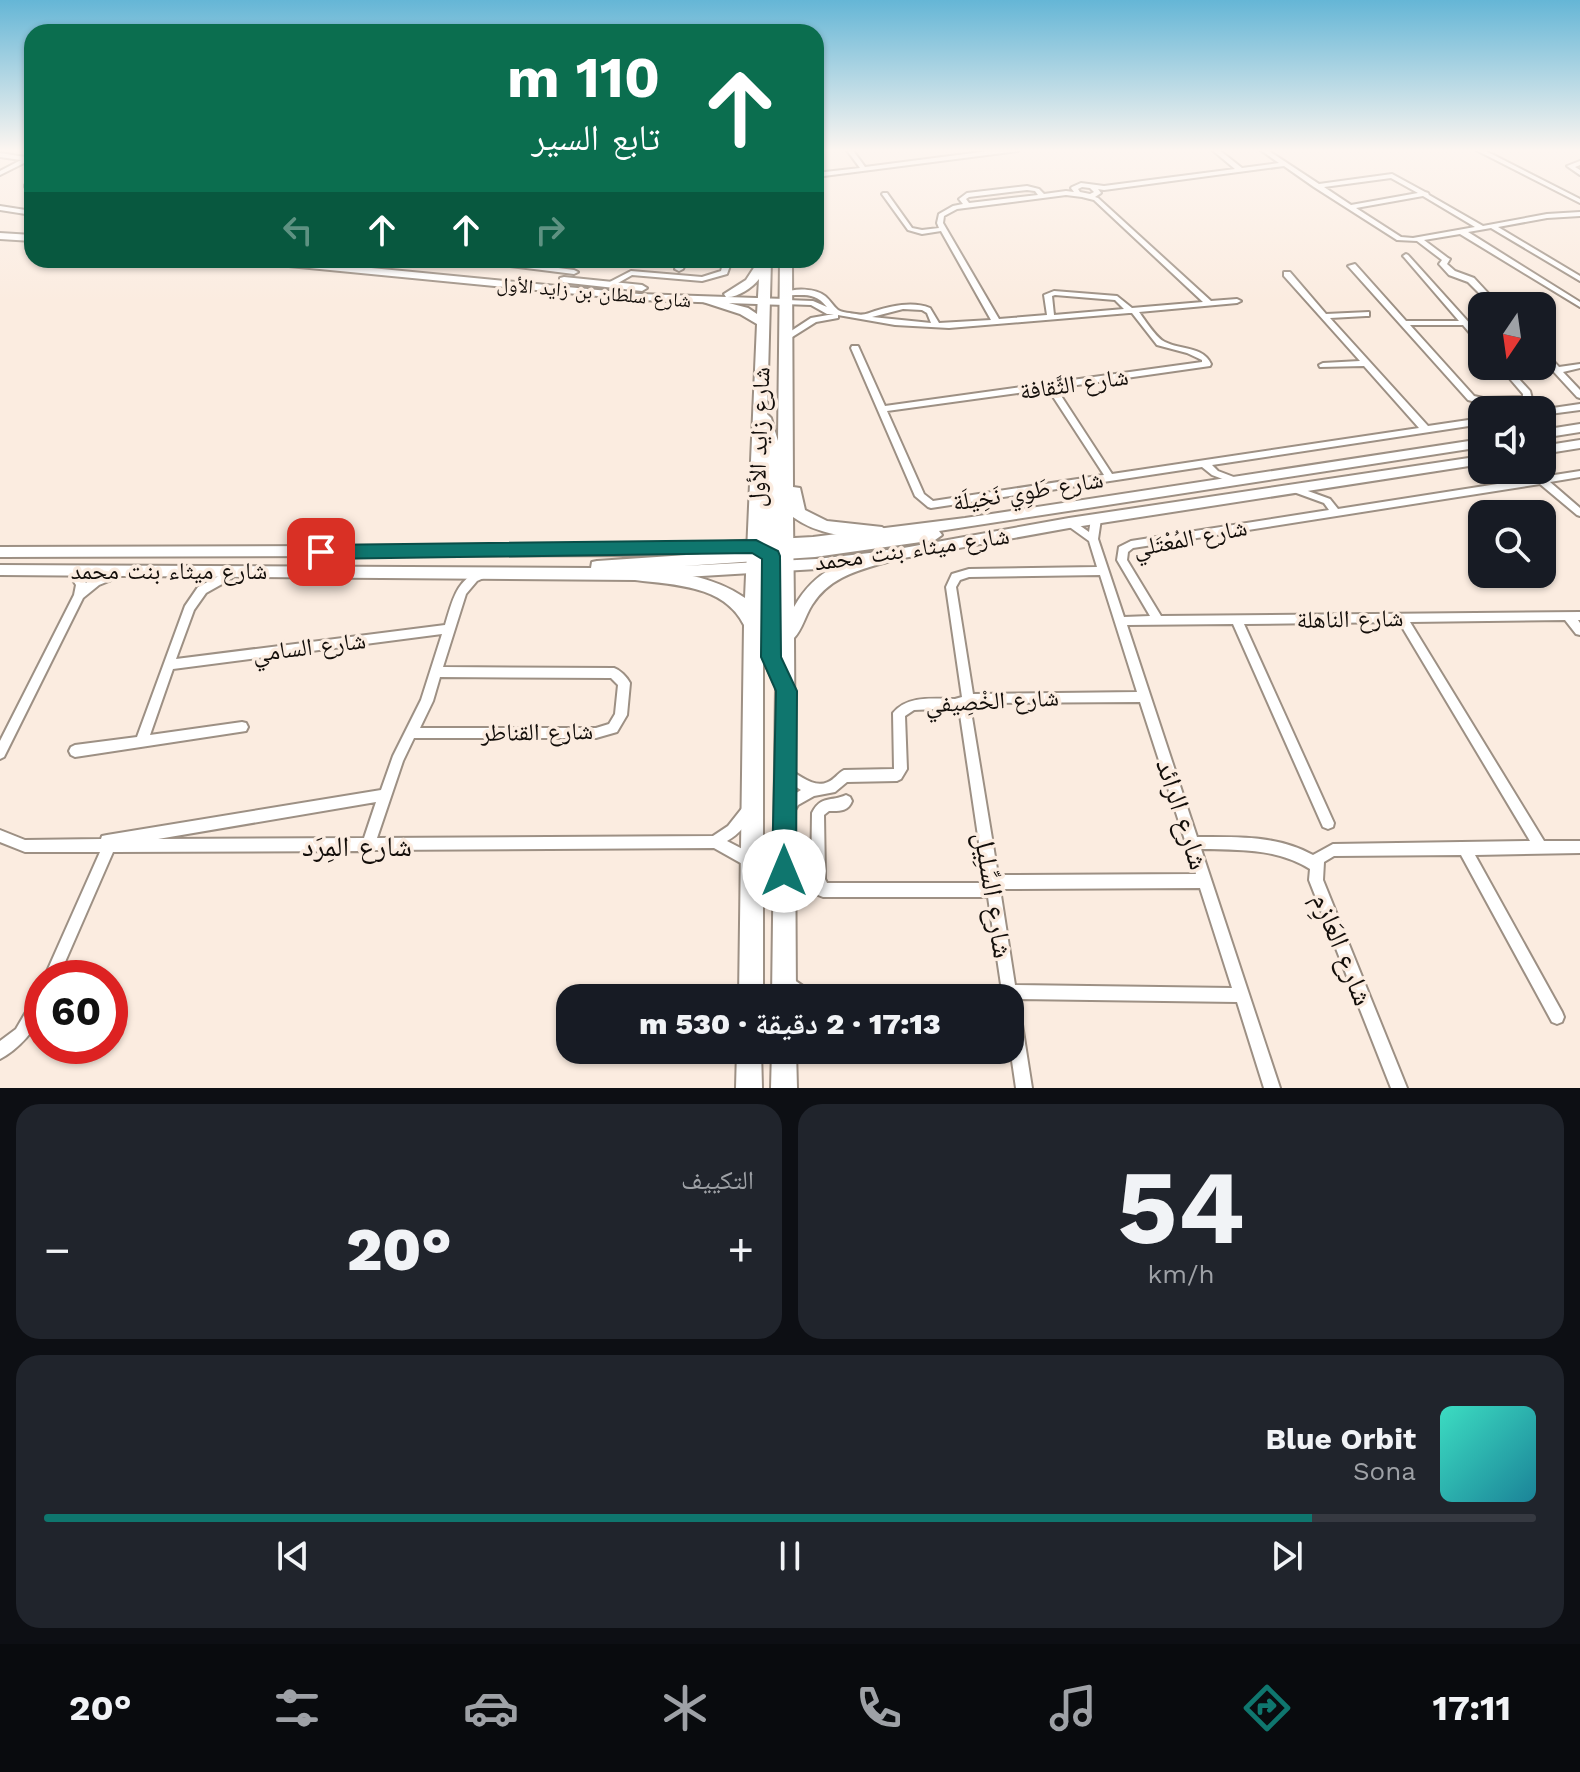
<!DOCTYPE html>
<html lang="ar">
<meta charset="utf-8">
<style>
:root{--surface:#171b24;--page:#20242c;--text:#f1f3f6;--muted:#9ea1a6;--line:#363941;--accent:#0f766e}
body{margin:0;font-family:"Work Sans","Noto Naskh Arabic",sans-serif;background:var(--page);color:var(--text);direction:rtl;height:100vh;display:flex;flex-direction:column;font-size:30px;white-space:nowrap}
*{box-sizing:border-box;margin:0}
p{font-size:26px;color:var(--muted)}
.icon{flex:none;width:44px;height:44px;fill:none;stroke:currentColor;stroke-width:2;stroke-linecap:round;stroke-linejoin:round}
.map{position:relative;height:1088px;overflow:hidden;direction:ltr}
.panel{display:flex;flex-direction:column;gap:16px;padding:16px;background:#0d0f14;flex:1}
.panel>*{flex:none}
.hud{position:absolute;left:24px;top:24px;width:800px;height:244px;border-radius:24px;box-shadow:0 2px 6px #0004;direction:rtl;background:#0b6e4f;color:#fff;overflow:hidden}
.needle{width:52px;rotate:193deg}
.controls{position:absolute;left:1468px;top:292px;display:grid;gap:16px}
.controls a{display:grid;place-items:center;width:88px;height:88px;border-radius:16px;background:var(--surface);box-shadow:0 2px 6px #0004;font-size:40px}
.speed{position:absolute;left:24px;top:960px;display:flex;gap:16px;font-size:40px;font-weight:700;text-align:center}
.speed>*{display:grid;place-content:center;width:104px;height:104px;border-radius:50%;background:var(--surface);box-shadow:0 2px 6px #0004;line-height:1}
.speed .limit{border:12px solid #d22;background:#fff;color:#111}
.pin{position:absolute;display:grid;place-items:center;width:68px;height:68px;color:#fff;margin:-34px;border-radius:16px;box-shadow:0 4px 12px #0006}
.me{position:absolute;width:88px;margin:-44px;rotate:0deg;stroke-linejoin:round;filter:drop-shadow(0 0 6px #0008)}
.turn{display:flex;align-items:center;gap:28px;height:168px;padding:0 32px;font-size:36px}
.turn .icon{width:104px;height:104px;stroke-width:2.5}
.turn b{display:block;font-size:56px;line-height:68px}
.lanes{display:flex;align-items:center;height:76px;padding:0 32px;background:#0003;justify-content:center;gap:40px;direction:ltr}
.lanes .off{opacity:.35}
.big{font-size:60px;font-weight:800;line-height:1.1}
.panel .widget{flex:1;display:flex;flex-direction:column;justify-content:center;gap:12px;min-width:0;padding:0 28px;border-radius:24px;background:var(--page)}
.panel .dial{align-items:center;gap:0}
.dial b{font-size:104px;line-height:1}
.song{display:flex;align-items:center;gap:24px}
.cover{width:96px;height:96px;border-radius:12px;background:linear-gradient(135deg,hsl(170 70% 55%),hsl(190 70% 35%))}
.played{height:8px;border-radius:4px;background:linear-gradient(90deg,var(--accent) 85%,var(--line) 85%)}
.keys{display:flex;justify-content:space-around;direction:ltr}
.heat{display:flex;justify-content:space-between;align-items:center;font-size:44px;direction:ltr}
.panel .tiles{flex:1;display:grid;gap:16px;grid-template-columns:1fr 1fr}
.widget:last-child{grid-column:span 2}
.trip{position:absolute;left:556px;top:984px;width:468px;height:80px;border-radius:24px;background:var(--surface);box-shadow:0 2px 6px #0004;font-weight:800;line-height:80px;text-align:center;direction:rtl}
.menu{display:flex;height:128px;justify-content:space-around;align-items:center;background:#090b0e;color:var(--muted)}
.menu .icon{width:56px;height:56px}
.menu .on{color:var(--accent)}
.menu b{font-size:36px;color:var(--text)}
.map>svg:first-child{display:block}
</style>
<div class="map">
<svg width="1580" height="1088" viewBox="0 0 1580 1088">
<rect width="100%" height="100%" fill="#fbece0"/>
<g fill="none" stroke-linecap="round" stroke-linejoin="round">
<defs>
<path id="street" d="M 846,149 L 852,149 L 865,167 L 1004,149 L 1021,149 L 1018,151 L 816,177 L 816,173 L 860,168 Z
M 1211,149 L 1218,149 L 1242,168 L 1279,163 L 1259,149 L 1266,149 L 1319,184 L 1392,174 L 1425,192 L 1428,193 L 1429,195 L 1483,226 L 1547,214 L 1580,212 L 1580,216 L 1547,218 L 1498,227 L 1580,276 L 1580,281 L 1491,228 L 1468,232 L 1580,302 L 1580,307 L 1460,234 L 1424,240 L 1448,258 L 1450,259 L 1447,264 L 1455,271 L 1474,278 L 1500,306 L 1492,306 L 1468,282 L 1449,275 L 1439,264 L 1442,260 L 1417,241 L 1397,240 L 1314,187 L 1284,166 L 1104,190 L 1098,189 L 1101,193 L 1095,197 L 1098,198 L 1211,301 L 1237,299 L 1241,301 L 1237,303 L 1139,312 C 1145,320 1156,338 1165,342 C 1180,350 1203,346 1211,364 L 1210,366 L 1056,388 L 1112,474 L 1419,428 L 1364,366 L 1320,367 L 1319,365 L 1323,363 L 1360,361 L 1284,276 L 1284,272 L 1290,272 L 1326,314 L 1369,312 L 1369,316 L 1366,316 L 1330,318 L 1428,426 L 1482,418 L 1482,424 L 1212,465 L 1218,471 L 1239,479 L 1241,481 L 1236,484 L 1212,475 L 1202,467 L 931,508 L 928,507 L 915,496 L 851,348 L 852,346 L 858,346 L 859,348 L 885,406 L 1202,362 L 1202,360 L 1187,353 L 1157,345 L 1132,313 L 1129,313 L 949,328 L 895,325 L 838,315 L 838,318 L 816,322 L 789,339 L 783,339 L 782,337 L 811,318 L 834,314 L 827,314 L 811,305 L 783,304 L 783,300 L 786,300 L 813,301 L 827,307 C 814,291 803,296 784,295 L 783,293 C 794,288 815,288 825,296 C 830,300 833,306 838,310 C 843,313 851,313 856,314 C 864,316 868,313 875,311 C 892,306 912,301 930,308 L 939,323 L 991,320 L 941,231 L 922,234 L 908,230 L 882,194 L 883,193 L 887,193 L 912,228 L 922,230 L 939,228 L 937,223 L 939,214 L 953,206 L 963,204 L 959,199 L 967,193 L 1027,186 L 1039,189 L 1044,194 L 1066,191 L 1074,192 L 1071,188 L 1072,187 L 1081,183 L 1104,186 L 1235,169 ZM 1391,178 L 1418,193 L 1351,205 L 1324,187 ZM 1082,187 L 1090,188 L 1094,192 L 1090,194 L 1080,192 L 1078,189 ZM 1027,190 L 1035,191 L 1038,195 L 969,203 L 966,199 L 969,197 ZM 1066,195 L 1082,197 L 1094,200 L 1203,302 L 1132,308 L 1117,296 L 1054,291 L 1044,295 L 1047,315 L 999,319 L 943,223 L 944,216 L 957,209 ZM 1423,196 L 1475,227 L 1413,238 L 1401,237 L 1356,208 ZM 1055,295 L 1115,300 L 1124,309 L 1054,315 L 1052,296 ZM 903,309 L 922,310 L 927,313 L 931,323 L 872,317 ZM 1048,389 L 1104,475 L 933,501 L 924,494 L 887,411 Z
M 1474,149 L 1482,149 L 1580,199 L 1580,203 Z
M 0,153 L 32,158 L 32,162 L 28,161 L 0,175 L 0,171 L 21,160 L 0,157 Z
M 1580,161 L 1580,165 L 1575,167 L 1580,170 L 1580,175 L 1567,166 Z
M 32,181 L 32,186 L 25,187 L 25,185 Z
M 0,206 L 32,211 L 32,215 L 0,210 Z
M 1406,254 L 1408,255 L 1482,337 L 1482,344 L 1479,344 L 1463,325 L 1410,325 L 1474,396 L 1483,398 L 1523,397 L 1523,394 L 1499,366 L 1507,366 L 1530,391 L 1532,399 L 1531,401 L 1483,404 L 1468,400 L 1348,266 L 1355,264 L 1406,321 L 1459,321 L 1404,257 L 1403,256 Z
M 475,260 L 496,260 L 574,270 L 578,272 L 574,274 L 479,262 Z
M 679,260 L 687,260 L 683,269 L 679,271 L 675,269 Z
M 724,260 L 732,260 L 727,274 L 702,281 L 632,275 L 611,287 L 604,285 L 631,271 L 702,277 L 721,271 Z
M 1550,305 L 1553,305 L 1553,309 L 1542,310 L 1541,306 Z
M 1542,352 L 1545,352 L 1559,367 L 1580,364 L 1580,368 L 1563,372 L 1580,390 L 1580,398 L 1577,397 L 1542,359 Z
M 1580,404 L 1580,410 L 1542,415 L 1542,410 L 1539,410 Z
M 1580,471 L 1580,477 L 1550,482 L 1580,508 L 1580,516 L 1577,515 L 1540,484 L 1133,548 L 1128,552 L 1127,560 L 1161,616 L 1580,612 L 1580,620 L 1578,620 L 1580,623 L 1580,635 L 1576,634 L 1565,620 L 1410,622 L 1544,841 L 1580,841 L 1580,853 L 1475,855 L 1562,1012 L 1564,1017 L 1562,1022 L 1557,1024 L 1552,1022 L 1461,855 L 1334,856 L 1324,862 L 1323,880 L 1407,1088 L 1391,1088 L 1309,880 L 1310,869 C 1275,848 1241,850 1201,849 L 1280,1088 L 1264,1088 L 1237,1002 L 1018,999 L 1032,1088 L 1016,1088 L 1010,1047 L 1010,998 L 1003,998 L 988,897 L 823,897 L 818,895 L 811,880 L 812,813 C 821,795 831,802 846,795 L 850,797 L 852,801 C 848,812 839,811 829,811 L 824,815 L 825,879 L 827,883 L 985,883 L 959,708 L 914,710 L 905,716 L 907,769 L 901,779 L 897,781 L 847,782 L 835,792 L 814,796 L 798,805 L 792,815 L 787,817 L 782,815 L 781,811 L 790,797 L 801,790 L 782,778 L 780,774 L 782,770 L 786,768 C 799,774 813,789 828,782 C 834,780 838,773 844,770 L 894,769 L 893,713 C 908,695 934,699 955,699 L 962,697 L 946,587 L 952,574 L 969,569 L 1097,567 L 1089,541 L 1064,523 L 1066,520 L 1072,520 L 1089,532 L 1091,519 L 1096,515 L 1101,519 L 1098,539 L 1124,617 L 1150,616 L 1117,560 L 1119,547 L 1131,541 L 1329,510 L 1324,503 L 1291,491 L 1289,489 L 1291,487 L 1297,487 L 1330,499 L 1338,509 ZM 1100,575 L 1137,692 L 973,694 L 956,587 L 960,580 L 969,577 ZM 1399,622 L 1530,841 L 1333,844 L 1313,855 C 1277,835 1236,837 1197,837 L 1127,625 L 1233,624 L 1323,827 L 1328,829 L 1333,827 L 1334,823 L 1244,624 ZM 1140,702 L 1196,874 L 998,875 L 970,705 L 976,703 ZM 1200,888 L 1232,988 L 1015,985 L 1000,889 Z
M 71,566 L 75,567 L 86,583 L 91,579 L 122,567 L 126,568 L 127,571 L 126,574 L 99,585 L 83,598 L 4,757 L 0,759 L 0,741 L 74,595 L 76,585 L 66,570 L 67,567 Z
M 234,568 L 238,569 L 239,572 L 238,575 L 206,593 L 194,610 L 176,659 L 445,625 C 453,599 456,579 484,569 L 488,570 L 489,573 L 488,576 L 477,581 L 466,594 L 443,667 L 614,668 C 620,670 627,677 630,683 L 627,715 L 617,732 L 596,738 L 414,738 L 403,761 L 377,838 L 713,836 L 728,826 L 743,807 L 748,805 L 753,807 L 754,811 C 748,824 739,834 727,841 L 756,856 L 758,861 L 756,866 L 751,868 L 746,866 L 714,848 L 373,850 L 368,852 L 363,851 L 113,852 L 58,978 L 44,978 L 100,852 L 25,852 L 0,842 L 0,830 L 25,840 L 101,839 L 102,836 L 107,835 L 381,790 L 393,756 L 421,700 L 442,634 L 173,669 L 150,735 L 242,722 L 246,723 L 248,727 L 246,731 L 75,757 L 71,755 L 69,751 L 71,747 L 75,745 L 137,737 L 185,606 L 198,587 ZM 440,677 L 611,678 L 618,685 L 615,714 L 609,724 L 596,728 L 420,728 L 433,701 ZM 376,802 L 364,838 L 158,839 Z
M 787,975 L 813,993 L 815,998 C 800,998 787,998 780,982 L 782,977 Z
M 42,991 C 42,997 43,1004 42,1010 C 39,1028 16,1051 0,1059 L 0,1041 L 16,1029 L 37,993 Z"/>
<path id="secondary" d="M 0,233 L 32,235 L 32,241 L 0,239 Z
M 253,260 L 289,260 L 639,294 L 786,299 L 791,302 L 786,305 L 639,300 L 258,263 Z
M 564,277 L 642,285 L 647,288 L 642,291 L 560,282 L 560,278 Z
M 1580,424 L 1580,432 L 1542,438 L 1542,430 Z
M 1482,439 L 1482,447 L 939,531 L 942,535 L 935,540 L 815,557 L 683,566 L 817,559 L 887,551 L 1069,518 L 1482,456 L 1482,464 L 1069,528 L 887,561 L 817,569 L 635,580 L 0,575 L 0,565 L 591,568 L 592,562 L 597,561 L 761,550 L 671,555 L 0,557 L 0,547 L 671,545 L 813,537 L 965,518 Z
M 1580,440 L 1580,448 L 1542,454 L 1542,446 Z"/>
<path id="primary" d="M 759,260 L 771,260 L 767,414 L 771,418 L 778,441 L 780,260 L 792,260 L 793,487 L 800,488 L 805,510 L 827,521 L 882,527 L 890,533 L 882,539 C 851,537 819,536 793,517 L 794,607 C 817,567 845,561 887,550 L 893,552 L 895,556 L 893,560 C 861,570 831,575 812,605 C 805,616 802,630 794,638 L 796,998 L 772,998 L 776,687 L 762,657 L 763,556 L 763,998 L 739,998 L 744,625 C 724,585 675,585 635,580 L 629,578 L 627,574 L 629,570 L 635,568 C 674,572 712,575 745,598 L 757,324 L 740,314 L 700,301 L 706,297 L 748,308 L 757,314 L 759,279 C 752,288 737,298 726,297 L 724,294 L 746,280 Z
M 737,1050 L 761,1050 L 762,1088 L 736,1088 Z
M 772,1050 L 796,1050 L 797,1088 L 771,1088 Z"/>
</defs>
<use href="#street" stroke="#9d9084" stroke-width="4"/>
<use href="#secondary" stroke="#9d9084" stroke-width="4"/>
<use href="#primary" stroke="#9d9084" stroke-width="4"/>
<use href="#street" fill="#fff" fill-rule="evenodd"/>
<use href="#secondary" fill="#fff" fill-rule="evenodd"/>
<use href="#primary" fill="#fff" fill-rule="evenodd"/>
</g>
<linearGradient id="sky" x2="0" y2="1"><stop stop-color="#65b6d6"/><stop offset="0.5" stop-color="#fdf6f1"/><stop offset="1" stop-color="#fdf6f1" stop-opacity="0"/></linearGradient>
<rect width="1580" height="301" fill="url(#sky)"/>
<path fill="#0f766e" stroke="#0a4d48" stroke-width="2" d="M 756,540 L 778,551 L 780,556 L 781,657 L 797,691 L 796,871 L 793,880 L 784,884 L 775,880 L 772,871 L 776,691 L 761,657 L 762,559 L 752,553 L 321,559 L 312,552 L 321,545 Z"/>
<g text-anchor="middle" stroke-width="7" stroke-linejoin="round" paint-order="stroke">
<g font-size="20" fill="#130e0a" stroke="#fbece0">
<text transform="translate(594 292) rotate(5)" y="7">شارع سلطان بن زايد الأول</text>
</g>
<g font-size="24" fill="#130e0a" stroke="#fbece0">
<text transform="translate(1074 384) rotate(-8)" y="8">شارع الثَّقافة</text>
<text transform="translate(759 437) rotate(-88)" y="8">شارع زايد الأول</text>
<text transform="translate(1028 491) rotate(-9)" y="8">شارع طَوِي نَخِيلَة</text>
<text transform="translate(1190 538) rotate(-11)" y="8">شارع المُعْتَلي</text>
<text transform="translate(912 549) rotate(-8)" y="8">شارع ميثاء بنت محمد</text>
<text x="169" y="579">شارع ميثاء بنت محمد</text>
<text transform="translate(1350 619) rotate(-1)" y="8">شارع الناهلة</text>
<text transform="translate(309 647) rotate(-7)" y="8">شارع السامي</text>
<text transform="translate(992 701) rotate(-3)" y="8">شارع الخْصِيفي</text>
<text transform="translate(537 732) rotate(-1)" y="8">شارع القناطر</text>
</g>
<g font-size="28" fill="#130e0a" stroke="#fbece0">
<text transform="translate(1183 814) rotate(72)" y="10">شارع الرائد</text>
<text x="357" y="856">شارع المِرَد</text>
<text transform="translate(994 895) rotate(81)" y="10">شارع السِّلِيل</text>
<text transform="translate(1343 949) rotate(68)" y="10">شارع العَازِم</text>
</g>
</g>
</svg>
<div class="controls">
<a><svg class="needle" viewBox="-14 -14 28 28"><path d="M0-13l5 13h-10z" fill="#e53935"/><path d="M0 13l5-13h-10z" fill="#9ea1a6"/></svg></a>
<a><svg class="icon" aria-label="sound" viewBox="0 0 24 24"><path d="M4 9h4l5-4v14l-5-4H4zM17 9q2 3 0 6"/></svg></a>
<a><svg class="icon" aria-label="search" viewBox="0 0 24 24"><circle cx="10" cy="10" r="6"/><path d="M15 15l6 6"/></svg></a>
</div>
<div class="speed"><div class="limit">60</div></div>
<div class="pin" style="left:321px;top:552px;background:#d93025"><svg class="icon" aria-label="arrive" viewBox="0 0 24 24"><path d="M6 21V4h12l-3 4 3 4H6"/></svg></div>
<svg class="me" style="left:784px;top:871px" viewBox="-20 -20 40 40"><circle r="19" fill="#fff"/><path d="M0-13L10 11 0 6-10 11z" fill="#0f766e"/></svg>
<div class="trip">17:13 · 2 دقيقة · 530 m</div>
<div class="hud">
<div class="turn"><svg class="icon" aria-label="ahead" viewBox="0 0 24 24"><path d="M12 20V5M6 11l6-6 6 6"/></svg><div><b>110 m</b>تابع السير</div></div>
<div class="lanes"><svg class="icon off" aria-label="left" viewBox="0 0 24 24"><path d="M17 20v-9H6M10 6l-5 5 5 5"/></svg><svg class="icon" aria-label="ahead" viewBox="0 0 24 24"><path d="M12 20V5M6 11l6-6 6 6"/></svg><svg class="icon" aria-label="ahead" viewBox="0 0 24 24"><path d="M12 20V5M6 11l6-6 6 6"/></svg><svg class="icon off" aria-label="right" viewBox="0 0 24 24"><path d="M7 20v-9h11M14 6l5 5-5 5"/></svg></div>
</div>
</div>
<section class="panel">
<div class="tiles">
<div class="widget dial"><b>54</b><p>km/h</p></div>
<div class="widget"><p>التكييف</p>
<div class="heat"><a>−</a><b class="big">20°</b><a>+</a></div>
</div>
<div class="widget">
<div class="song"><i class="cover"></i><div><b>Blue Orbit</b><p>Sona</p></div></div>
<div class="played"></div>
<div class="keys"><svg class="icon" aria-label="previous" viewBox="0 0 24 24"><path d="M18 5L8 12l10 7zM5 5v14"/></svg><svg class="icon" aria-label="pause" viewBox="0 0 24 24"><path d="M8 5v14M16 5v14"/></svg><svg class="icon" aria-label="next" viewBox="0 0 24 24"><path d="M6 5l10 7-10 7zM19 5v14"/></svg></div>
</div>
</div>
</section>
<nav class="menu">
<b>17:11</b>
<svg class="icon on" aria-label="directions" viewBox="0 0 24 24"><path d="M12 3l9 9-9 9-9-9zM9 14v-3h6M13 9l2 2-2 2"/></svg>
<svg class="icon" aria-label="music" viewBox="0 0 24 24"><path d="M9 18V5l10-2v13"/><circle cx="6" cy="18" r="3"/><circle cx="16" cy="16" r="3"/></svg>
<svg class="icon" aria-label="phone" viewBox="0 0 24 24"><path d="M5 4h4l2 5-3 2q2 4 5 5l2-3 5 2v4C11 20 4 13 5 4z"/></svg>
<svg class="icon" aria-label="climate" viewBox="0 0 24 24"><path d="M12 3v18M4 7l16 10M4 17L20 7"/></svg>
<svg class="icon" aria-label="car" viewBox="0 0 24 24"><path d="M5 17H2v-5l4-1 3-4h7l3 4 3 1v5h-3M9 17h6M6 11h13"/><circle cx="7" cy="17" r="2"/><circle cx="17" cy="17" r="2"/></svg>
<svg class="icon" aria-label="filters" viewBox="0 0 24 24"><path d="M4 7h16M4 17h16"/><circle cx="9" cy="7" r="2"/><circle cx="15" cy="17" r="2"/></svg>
<b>20°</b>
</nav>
